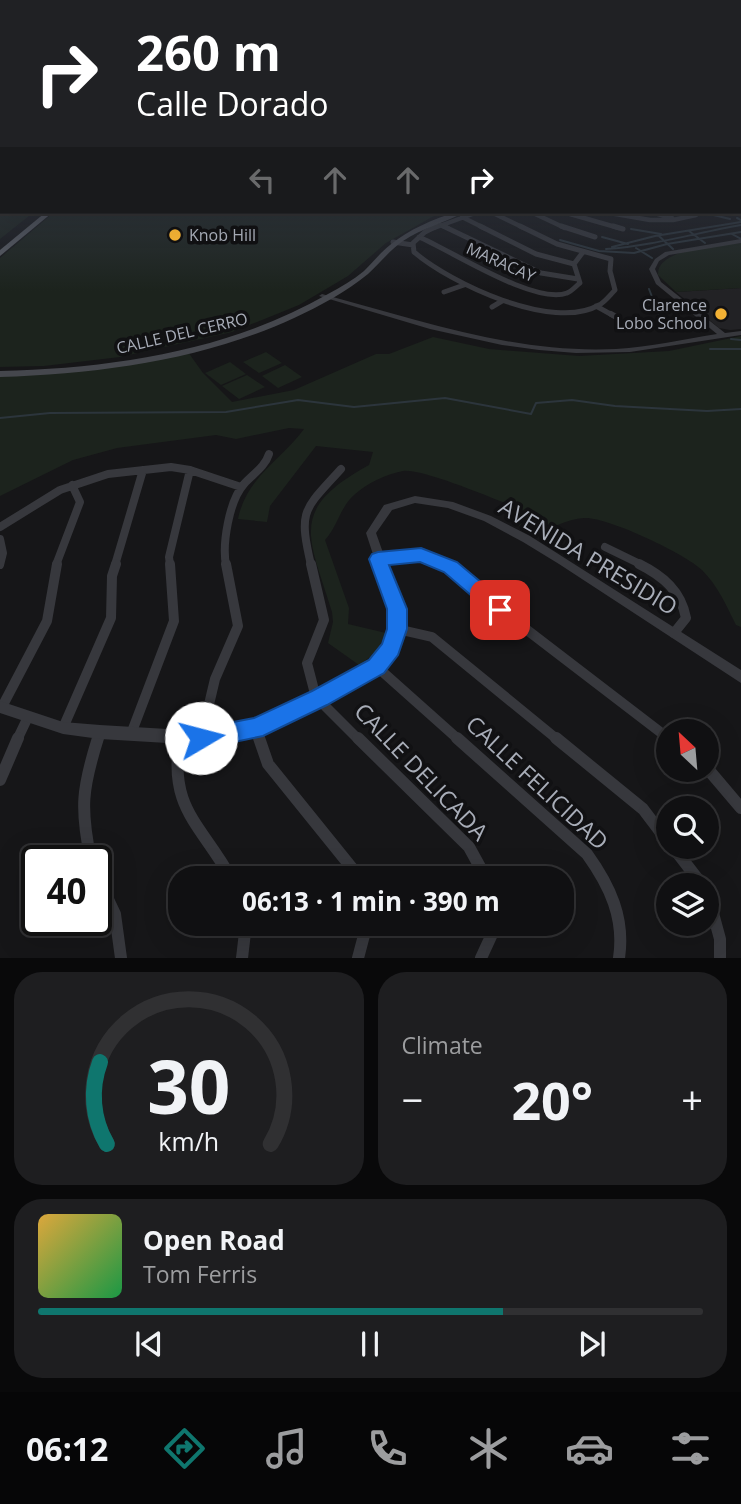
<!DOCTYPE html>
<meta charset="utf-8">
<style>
:root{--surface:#101012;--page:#1e1e20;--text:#f1f3f6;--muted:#9c9d9f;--line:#303032;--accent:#0f766e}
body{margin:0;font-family:"Open Sans",sans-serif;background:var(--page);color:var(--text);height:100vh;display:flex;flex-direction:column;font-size:26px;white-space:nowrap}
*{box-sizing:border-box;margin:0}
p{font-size:23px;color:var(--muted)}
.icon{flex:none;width:38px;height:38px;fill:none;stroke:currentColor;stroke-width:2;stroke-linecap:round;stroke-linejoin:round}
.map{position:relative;height:958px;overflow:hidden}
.sheet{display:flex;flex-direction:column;gap:14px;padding:14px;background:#09090a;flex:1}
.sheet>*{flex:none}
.top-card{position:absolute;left:0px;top:0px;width:742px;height:214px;box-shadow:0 7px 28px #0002,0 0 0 2px var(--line);background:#202124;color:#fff;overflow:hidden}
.needle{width:46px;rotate:334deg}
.fabs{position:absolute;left:656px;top:719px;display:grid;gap:14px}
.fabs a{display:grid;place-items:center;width:63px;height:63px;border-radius:50%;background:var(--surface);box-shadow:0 7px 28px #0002,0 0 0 2px var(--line);font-size:35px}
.speed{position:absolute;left:21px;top:845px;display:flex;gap:14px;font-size:35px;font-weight:700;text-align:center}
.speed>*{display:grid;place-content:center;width:91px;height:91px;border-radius:50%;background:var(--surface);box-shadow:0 7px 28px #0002,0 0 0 2px var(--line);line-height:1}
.speed .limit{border:4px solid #111;border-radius:10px;background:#fff;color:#111}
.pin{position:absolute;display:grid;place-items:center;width:60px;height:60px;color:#fff;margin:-30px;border-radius:14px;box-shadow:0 4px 10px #0006}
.me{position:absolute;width:77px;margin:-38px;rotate:82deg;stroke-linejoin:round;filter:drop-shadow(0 0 5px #0008)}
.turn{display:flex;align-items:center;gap:24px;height:147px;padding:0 21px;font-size:32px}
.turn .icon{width:91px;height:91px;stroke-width:2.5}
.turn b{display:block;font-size:49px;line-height:60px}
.lanes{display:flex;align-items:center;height:66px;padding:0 21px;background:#0003;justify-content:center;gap:35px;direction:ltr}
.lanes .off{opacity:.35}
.big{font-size:52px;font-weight:700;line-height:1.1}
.sheet .card{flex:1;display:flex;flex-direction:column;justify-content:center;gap:10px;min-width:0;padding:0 24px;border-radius:28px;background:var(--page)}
.sheet .dial{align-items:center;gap:0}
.dial svg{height:182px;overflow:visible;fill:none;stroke:var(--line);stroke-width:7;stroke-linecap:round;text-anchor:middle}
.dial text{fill:var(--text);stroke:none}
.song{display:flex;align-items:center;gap:21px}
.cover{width:84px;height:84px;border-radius:10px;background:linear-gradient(135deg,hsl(40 70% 55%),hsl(140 70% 35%))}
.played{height:7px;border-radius:4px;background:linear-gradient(90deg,var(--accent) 70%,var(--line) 70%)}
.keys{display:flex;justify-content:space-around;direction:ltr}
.heat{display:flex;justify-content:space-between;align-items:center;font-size:38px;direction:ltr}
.sheet .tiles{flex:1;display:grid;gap:14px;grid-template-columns:1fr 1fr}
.card:last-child{grid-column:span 2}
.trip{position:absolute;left:168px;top:866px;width:406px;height:70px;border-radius:28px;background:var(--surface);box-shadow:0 7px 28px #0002,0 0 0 2px var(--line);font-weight:700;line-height:70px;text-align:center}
.tab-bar{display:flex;height:112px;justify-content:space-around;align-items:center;background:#060607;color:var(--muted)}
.tab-bar .icon{width:49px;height:49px}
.tab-bar .selected{color:var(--accent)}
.tab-bar b{font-size:32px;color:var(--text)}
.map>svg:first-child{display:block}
</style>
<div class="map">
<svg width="741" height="958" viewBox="0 0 741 958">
<rect width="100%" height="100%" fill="#161618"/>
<path fill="#222225" d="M 741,288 L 741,329 L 730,330 L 719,328 L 676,292 Z"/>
<path fill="#1c231d" d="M 0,157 L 2,212 L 34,212 L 0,239 Z
M 85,212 L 441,212 L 386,243 L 348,276 L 299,305 L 232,332 L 120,357 L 44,366 L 0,367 L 0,258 L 52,214 Z
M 741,243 L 741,288 L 676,292 L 658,275 C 656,248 720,246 741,243 Z
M 741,336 L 741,627 L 736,625 C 726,605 718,586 702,570 C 686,554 606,516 584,518 C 567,519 549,529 533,535 L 517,524 L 527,512 C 504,503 423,468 403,471 C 386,474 366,484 354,495 C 339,509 338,526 325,540 L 349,608 L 348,624 L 386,633 L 377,652 L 359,665 L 328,643 L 333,622 L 332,612 C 309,536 287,510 369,465 L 373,452 L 316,446 L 270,506 L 267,522 L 238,519 C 246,478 281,460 304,429 L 289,428 L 236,439 L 216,435 L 117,448 L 73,460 L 0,496 L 0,376 C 64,375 125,365 188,352 L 203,373 L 232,402 L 294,390 L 376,354 L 389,354 L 433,337 L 489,349 L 579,356 L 669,351 Z
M 266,352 L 282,363 L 259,373 L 243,362 Z
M 230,362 L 246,374 L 221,385 L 205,373 Z
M 285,365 L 302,377 L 278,388 L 262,376 Z
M 247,375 L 265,387 L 239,399 L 222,386 Z"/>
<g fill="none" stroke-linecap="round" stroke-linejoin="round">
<path stroke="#2c353c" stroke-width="2" d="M 701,212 L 730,219
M 737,218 L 741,220
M 631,229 L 661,234
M 689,231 L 705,243
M 732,234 L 741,239
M 659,236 L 673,249
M 602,237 L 628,244
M 560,240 L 599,251 L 634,253 L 667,244 L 741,232
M 612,247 L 655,236 L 741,222
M 636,248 L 652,258
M 606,249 C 651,246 696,233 741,225
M 649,289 L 661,320 L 700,331
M 731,339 L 741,340
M 710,349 L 741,349
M 0,418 L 50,413 L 226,412 L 298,400 L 354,407 L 445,398 L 531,414 L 536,403 L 572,400 L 615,406 L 707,411 L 741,409"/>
<path stroke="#37383d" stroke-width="4.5" d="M 491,212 L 524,228
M 531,212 L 565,228
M 563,212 L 619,228
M 604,212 L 650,220 L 673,220 L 696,215 L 689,212
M 651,212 L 672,218
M 462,217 L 484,228
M 440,225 L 448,228
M 434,228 L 478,212"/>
<path stroke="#37383d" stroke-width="5" d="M 437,226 L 425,232 L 413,243 L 414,252 C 450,283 553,332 599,305 C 605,302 610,295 615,290 L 610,271 L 611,259 L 557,244 L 520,226
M 443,226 L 541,273 L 578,279
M 480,226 L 536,254 L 574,264
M 561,226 L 595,237
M 613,226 L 623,229
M 419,237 C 452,251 534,305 567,293 C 571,292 576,286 580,283 L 574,264 L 583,252
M 393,242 L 413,245
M 444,292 L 464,285
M 596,306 L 614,316
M 492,307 L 502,301"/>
<path stroke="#37383d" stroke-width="6" d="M 611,314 L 618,318"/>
<path stroke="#37383d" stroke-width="8" d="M 0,527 L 60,490 L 108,474 L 171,467 L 190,470 L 241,487
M 0,539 L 3,553 L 0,565
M 605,547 L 642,565
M 378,559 C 402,556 422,554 444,565
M 56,565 L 80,502 L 72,485
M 115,565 L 143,470
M 170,565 L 169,557 L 190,470
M 226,565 C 222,544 229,501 244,484 C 253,474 265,467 269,454
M 311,565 C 298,509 304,510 341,469"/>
<path stroke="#37383d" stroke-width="10" d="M 311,564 L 324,620 L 307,663 L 314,690 L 325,706 L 359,740
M 441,564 L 668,738
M 639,564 C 663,576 681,591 686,618 L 674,633
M 397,629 L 432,637 L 558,740
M 376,666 L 459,740
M 2,707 L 47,621 L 57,564
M 63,728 L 111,618 L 112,576 L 116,564
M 256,728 L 260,740
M 131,734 L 174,621 L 170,564
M 201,738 L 215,679 L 238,626 L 226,564
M 17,740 L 28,717
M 98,740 L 100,732
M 180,740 L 180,737"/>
<path stroke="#37383d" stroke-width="12" d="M 180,738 C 168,808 200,823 231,878
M 259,738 L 268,764 L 360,878
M 358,738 L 469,847 L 486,878
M 457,738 L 587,854 C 610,886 625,918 619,958
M 556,738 L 643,809 L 668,842
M 707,768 L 741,808
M 0,780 L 18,738
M 673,847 L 703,886
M 91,861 C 80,808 82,789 98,738
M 96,874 L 115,914 L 121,958
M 707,891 L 720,939 L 720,958
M 242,958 L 246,924
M 358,958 L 367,924
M 481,958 L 493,932 L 493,924"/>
<path fill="#37383d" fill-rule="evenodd" d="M 741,239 L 741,243 L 669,255 L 659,261 L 655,269 L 661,282 L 725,333 L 741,331 L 741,335 L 630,352 L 576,353 L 539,350 L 502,345 L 430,329 L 319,296 L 322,294 C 419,320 515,354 616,349 C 650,347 684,339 717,334 L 656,284 L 649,269 L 655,259 L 665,252 Z
M 415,496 L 453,502 L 491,516 L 530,536 L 741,670 L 741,683 L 559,564 L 523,542 L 484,521 L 448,508 L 415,503 L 392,510 L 376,533 L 403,609 L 403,629 L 395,653 L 380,670 L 355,686 L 261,733 L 201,745 L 100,739 L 63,734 L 0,713 L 0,701 L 63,722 L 100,725 L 201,731 L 255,722 L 345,678 L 372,662 L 386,646 L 391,629 L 391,609 L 366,533 L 384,505 Z"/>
<path fill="#45474d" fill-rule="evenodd" d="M 457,212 L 465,212 C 445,223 422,228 403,241 C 389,251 380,263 368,274 C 357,283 345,291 333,298 C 232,356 115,373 0,377 L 0,371 C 114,368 228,351 328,294 C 341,287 353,280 364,271 C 373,262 381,252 390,245 C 410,229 433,219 457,212 Z"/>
<path fill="#5b5e65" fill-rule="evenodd" d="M 46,212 L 53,212 L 0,256 L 0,250 Z"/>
</g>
<linearGradient id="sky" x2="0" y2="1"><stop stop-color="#0c0c0d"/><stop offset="0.54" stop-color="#363c48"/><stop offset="1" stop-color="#363c48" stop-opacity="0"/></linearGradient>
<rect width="741" height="291" fill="url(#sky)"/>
<path fill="#1a73e8" stroke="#114b97" stroke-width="2" d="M 421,548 L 457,562 L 507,604 L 510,610 L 507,615 L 500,617 L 494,615 L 444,572 L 420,562 L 389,565 L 407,609 L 407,629 L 398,655 L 384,673 L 327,705 L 263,736 L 201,749 L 192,746 L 189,738 L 192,730 L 254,718 L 312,691 L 369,660 L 382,644 L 387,629 L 387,609 L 369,559 L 372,554 L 378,552 Z"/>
<g fill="#f2b134" stroke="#111113" stroke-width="2.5">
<circle cx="175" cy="235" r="7"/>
<circle cx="721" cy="314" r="7"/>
</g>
<g text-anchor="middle" stroke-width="7" stroke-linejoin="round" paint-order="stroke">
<g font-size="16" fill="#a8adb8" stroke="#111113" text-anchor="start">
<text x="189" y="241">Knob Hill</text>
<text x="707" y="311" text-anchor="end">Clarence<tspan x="707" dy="18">Lobo School</tspan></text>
</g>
<g font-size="16" fill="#a8adb8" stroke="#111113">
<text transform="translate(501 262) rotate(24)" y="6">MARACAY</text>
<text transform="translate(182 333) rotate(-13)" y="6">CALLE DEL CERRO</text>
</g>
<g font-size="23" fill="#a8adb8" stroke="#111113">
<text transform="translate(588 557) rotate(31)" y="8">AVENIDA PRESIDIO</text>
<text transform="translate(421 772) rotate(46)" y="8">CALLE DELICADA</text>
<text transform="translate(537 783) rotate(43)" y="8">CALLE FELICIDAD</text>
</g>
</g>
</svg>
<div class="fabs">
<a><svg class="needle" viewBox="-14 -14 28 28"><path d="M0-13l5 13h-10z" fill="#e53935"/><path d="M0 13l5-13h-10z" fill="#9c9d9f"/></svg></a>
<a><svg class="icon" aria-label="search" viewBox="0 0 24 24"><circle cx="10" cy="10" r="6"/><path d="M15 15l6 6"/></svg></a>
<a><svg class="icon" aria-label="layers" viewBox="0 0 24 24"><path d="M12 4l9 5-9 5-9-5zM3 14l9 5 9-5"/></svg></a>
</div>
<div class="speed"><div class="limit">40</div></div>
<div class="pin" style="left:500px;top:610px;background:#d93025"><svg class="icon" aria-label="arrive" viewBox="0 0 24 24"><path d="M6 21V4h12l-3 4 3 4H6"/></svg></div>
<svg class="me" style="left:201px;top:738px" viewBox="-20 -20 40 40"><circle r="19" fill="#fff"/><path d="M0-13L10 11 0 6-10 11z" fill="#1a73e8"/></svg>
<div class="trip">06:13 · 1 min · 390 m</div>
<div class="top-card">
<div class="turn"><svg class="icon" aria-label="right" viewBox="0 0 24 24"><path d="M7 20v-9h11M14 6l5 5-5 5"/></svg><div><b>260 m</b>Calle Dorado</div></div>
<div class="lanes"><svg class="icon off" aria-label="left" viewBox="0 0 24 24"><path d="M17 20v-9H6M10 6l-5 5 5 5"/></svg><svg class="icon off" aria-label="ahead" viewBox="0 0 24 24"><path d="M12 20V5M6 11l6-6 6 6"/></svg><svg class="icon off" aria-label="ahead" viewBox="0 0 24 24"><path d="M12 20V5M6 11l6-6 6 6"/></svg><svg class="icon" aria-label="right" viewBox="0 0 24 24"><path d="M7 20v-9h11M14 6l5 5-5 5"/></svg></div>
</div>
</div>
<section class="sheet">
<div class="tiles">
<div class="card dial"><svg viewBox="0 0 100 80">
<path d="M14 69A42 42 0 1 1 86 69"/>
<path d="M14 69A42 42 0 0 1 11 33" stroke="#0f766e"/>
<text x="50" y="56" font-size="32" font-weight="700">30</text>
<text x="50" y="72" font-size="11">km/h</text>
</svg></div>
<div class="card"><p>Climate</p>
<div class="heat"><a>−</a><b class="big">20°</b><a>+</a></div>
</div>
<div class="card">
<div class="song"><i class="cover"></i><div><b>Open Road</b><p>Tom Ferris</p></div></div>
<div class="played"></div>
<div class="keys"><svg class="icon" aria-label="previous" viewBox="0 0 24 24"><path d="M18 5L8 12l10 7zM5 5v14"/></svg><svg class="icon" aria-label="pause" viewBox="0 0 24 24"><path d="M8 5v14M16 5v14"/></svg><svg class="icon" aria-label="next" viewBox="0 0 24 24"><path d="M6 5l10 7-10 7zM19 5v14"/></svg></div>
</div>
</div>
</section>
<nav class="tab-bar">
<b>06:12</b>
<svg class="icon selected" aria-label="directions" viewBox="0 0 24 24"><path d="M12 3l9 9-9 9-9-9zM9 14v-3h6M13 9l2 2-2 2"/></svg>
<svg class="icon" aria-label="music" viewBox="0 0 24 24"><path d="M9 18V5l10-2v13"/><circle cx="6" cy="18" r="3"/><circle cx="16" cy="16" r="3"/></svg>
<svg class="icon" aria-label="phone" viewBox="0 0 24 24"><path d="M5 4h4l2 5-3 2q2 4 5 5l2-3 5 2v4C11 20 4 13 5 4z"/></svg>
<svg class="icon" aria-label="climate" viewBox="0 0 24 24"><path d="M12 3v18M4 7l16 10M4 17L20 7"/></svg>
<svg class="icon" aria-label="car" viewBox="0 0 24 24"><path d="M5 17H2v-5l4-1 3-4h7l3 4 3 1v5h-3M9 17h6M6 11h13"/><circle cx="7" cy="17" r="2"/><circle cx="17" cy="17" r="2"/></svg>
<svg class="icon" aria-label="filters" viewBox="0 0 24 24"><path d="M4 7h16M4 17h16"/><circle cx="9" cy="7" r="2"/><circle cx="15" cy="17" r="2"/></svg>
</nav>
